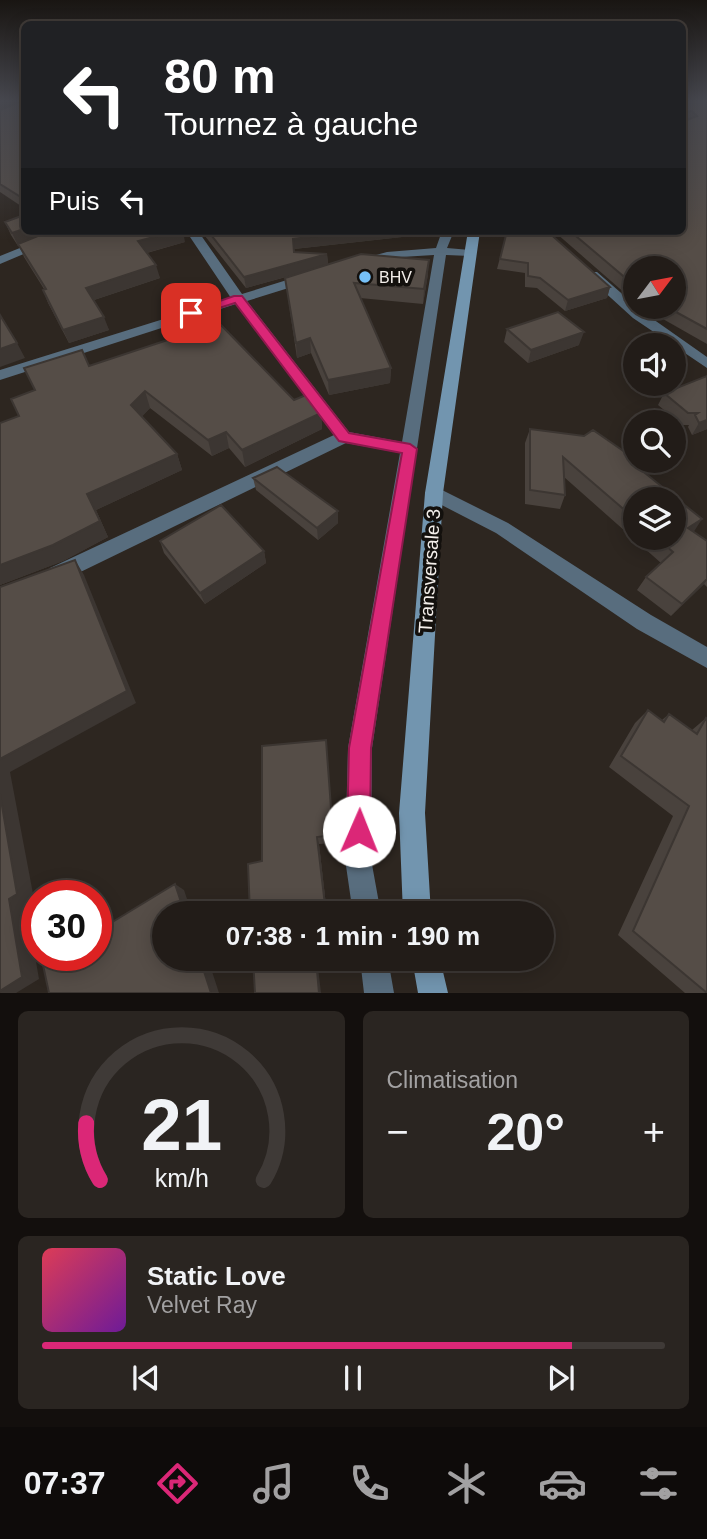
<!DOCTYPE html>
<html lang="fr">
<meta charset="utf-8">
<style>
:root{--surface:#221c18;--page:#2a2521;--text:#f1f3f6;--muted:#a2a1a2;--line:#3f3a37;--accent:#db2777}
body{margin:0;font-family:Arial,sans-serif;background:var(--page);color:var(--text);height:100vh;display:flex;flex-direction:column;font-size:26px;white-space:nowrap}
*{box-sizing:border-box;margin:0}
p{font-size:23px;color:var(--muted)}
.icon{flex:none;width:38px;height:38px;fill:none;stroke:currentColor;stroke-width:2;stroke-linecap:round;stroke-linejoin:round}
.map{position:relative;height:993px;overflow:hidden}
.side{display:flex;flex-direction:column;gap:18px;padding:18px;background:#130f0d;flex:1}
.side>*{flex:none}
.hud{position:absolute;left:21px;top:21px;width:665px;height:214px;border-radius:10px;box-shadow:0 4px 18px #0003,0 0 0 2px var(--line);background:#202124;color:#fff;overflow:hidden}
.needle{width:46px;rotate:58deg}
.tools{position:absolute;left:623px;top:256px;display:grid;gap:14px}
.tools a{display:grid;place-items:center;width:63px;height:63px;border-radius:50%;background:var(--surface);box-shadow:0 4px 18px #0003,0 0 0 2px var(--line);font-size:35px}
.speed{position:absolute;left:21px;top:880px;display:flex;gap:14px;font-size:35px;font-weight:700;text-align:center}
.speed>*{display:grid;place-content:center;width:91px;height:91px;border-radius:50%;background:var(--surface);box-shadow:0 4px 18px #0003,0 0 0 2px var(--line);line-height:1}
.speed .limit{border:10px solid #d22;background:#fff;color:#111}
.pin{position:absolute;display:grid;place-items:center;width:60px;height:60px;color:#fff;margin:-30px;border-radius:14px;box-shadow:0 4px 10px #0006}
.me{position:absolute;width:77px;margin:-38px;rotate:1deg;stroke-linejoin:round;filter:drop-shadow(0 0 5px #0008)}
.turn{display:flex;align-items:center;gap:24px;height:147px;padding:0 28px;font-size:32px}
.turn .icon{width:91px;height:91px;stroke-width:2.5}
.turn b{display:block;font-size:49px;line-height:60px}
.then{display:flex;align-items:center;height:66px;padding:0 28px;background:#0003;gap:14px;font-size:26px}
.big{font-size:52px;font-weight:700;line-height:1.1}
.side .tile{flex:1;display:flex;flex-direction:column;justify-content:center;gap:10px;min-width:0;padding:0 24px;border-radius:10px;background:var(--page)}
.side .dial{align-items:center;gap:0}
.dial svg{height:182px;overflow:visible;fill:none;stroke:var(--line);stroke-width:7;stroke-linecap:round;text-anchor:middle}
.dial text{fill:var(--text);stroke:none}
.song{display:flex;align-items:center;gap:21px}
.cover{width:84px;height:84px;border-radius:10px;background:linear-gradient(135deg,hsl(350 70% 55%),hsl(280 70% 35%))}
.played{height:7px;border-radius:4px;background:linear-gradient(90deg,var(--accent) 85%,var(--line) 85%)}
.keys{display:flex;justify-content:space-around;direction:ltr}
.heat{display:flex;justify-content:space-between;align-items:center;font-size:38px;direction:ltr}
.side .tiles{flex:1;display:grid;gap:18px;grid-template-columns:1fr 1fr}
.tile:last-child{grid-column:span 2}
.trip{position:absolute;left:152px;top:901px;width:402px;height:70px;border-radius:35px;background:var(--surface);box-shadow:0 4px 18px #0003,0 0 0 2px var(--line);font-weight:700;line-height:70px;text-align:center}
.dock{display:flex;height:112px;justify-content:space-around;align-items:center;background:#0e0b0a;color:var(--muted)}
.dock .icon{width:49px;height:49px}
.dock .on{color:var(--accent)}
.dock b{font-size:32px;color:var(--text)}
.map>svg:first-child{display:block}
</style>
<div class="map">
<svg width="707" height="993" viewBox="0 0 707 993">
<rect width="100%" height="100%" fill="#2d2620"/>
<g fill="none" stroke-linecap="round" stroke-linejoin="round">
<path fill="#586d7e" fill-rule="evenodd" d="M 62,231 L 78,231 L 0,264 L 0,256 Z
M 186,231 L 198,231 L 242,294 L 303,275 L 311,275 L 311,281 L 247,301 L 349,432 L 402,442 L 434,255 L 401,257 L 360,265 L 354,261 L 387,252 L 436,248 L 442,231 L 454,231 L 447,248 L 470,250 L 476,253 L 470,256 L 446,255 L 372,748 L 371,859 L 381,914 L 353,914 L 345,859 L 348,748 L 400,453 L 346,443 L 64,580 L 57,582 L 50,580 L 47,574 L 50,568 L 334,435 L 236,304 L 0,380 L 0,370 L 231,298 Z
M 589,272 L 597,272 L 643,312 L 707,357 L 707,368 L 633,318 L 589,278 Z
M 434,486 L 508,523 L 651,615 L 707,647 L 707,668 L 637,629 L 496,533 L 428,498 L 425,493 L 428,488 Z
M 360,959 L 388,959 L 394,993 L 364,993 Z"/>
<path fill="#7295af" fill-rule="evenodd" d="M 468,231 L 480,231 L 443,493 L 425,813 L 431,914 L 403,914 L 399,813 L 425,493 Z
M 412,959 L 440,959 L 448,993 L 418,993 Z"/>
</g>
<path fill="#49423d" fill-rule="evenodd" d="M 0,101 L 24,101 L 24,208 L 0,192 Z
M 682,101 L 707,101 L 707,344 L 640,306 L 674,306 L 635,268 L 635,302 L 556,233 L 557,231 L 682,231 Z
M 5,222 L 24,231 L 185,242 L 147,253 L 160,278 L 94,300 L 109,330 L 69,343 L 48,303 L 43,290 L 44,289 L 24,257 L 19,245 L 18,246 L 11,235 Z
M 201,231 L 438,231 L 438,233 L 294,249 L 294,252 L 327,254 L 328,265 L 428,274 L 423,304 L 360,298 L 391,368 L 390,383 L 329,395 L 311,353 L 297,358 L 285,278 L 308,271 L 246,288 Z
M 507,231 L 610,287 L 607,298 L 565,311 L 537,288 L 525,287 L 525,273 L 497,269 Z
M 507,329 L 579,345 L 528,363 L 504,342 Z
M 89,366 L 294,400 L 321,413 L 322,429 L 245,467 L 229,448 L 212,456 L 150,408 L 142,416 L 177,454 L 182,470 L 96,510 L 108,537 L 63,561 L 0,585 L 0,423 L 19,416 L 35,390 Z
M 707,376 L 707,429 L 692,435 L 688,427 L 689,425 L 682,425 L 658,405 L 664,393 Z
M 530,429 L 637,466 L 693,531 L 707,541 L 707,587 L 704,584 L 671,616 L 637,590 L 646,577 L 661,563 L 564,477 L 565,495 L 560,509 L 525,504 L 525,443 ZM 635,499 L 674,537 L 635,537 Z
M 253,478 L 338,523 L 318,540 L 256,490 Z
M 160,541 L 264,551 L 266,563 L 205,604 L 164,553 Z
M 648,710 L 662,720 L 669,714 L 692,730 L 706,718 L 707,993 L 685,993 L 618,935 L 673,816 L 609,767 L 635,723 Z
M 326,740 L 334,843 L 319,844 L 327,914 L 250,914 Z"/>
<path fill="#3c3632" d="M 0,101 L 24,101 L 0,113 Z
M 24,229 L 24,231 L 55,231 L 18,246 L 12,233 Z
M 177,231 L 183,231 L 185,242 L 142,254 L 138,241 Z
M 360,231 L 438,231 L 438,233 L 294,249 L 294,263 L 293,239 Z
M 327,254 L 328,265 L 246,288 L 244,277 Z
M 429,260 L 428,274 L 423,304 L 424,289 Z
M 156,265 L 160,278 L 91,301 L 86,288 Z
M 610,287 L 607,298 L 565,311 L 568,300 Z
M 104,317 L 109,330 L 69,343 L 63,330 Z
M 584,332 L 579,345 L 528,363 L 531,350 Z
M 310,338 L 311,353 L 297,358 L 296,343 Z
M 17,343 L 25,358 L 0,367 L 0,349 Z
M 391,368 L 390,383 L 329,395 L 328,380 Z
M 145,391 L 150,408 L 138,421 L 131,405 Z
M 321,413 L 322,429 L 245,467 L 242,450 Z
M 707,420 L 707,429 L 692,435 L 699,423 Z
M 226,432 L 229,448 L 212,456 L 208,440 Z
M 177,454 L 182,470 L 96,510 L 108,537 L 63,561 L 0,585 L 0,565 L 87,494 Z
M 338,511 L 338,523 L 318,540 L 317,528 Z
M 702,519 L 693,533 L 688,528 Z
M 264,551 L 266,563 L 205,604 L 200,593 Z
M 75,560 L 84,575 L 136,703 L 10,772 L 34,899 L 26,904 L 39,979 L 16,993 L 0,993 L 9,899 L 0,794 L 0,759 Z
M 707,579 L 704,584 L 671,616 L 682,604 Z
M 317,837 L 319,844 L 327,914 L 326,914 Z
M 175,884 L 184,890 L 192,914 L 185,914 Z
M 200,959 L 208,959 L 219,993 L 211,993 Z
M 316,959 L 317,959 L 321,993 L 319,993 Z"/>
<path fill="#554d47" stroke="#3c3632" stroke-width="2" fill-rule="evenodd" d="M 21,101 L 24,101 L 24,199 L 0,184 L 0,110 Z
M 682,101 L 707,101 L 707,329 L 665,306 L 674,306 L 674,268 L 635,268 L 635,286 L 570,231 L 682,231 ZM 692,111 L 697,116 L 684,121 L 685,112 Z
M 24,215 L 24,229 L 12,233 L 5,222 Z
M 50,231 L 177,231 L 138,241 L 156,265 L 86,288 L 104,317 L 63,330 L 43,290 L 46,289 L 18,244 Z
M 208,231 L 360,231 L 293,239 L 294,252 L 327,254 L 244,277 Z
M 507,231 L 547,231 L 610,287 L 568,300 L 540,278 L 528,276 L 528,263 L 500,259 Z
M 361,254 L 429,260 L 424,289 L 354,283 L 391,368 L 328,380 L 310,338 L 296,343 L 285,278 Z
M 558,312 L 584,332 L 531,350 L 507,329 Z
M 0,315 L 17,343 L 0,349 Z
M 219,323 L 294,400 L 306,395 L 321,413 L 242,450 L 226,432 L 208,440 L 145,391 L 131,405 L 177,454 L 87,494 L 100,521 L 53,545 L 0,565 L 0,423 L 19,416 L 11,399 L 35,390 L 24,368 L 82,350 L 89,366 Z
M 707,376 L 707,420 L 699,423 L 695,415 L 698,413 L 688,413 L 664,393 Z
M 530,429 L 584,436 L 593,430 L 635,459 L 635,460 L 639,461 L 635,465 L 702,519 L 688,528 L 707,541 L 707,579 L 682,604 L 646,577 L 673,552 L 656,537 L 674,537 L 674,499 L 635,499 L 635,519 L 563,457 L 565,495 L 530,490 Z
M 277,467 L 338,511 L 317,528 L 253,478 Z
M 221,505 L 264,551 L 200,593 L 160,541 Z
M 75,560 L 127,691 L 0,759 L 0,587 Z
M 648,710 L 664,722 L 669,714 L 697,734 L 706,718 L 707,719 L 707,993 L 633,931 L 689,806 L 621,756 Z
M 326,740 L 333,835 L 317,837 L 326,914 L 250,914 L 248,864 L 262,861 L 262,746 Z
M 0,794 L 17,894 L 9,899 L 22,977 L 0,991 Z
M 175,884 L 185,914 L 164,914 L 164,959 L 200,959 L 211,993 L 49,993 L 43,965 L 58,956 L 96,956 L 96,932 Z
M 253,959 L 316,959 L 319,993 L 255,993 Z"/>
<linearGradient id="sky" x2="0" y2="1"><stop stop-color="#191512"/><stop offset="0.42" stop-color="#46474e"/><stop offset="1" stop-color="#46474e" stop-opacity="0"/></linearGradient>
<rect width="707" height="240" fill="url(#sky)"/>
<path fill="#db2777" stroke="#8e194d" stroke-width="2" d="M 234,296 L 242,296 L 349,433 L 410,444 L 417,449 L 371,748 L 370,831 L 367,839 L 359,843 L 350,839 L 347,831 L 349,748 L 402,453 L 339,441 L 235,303 L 191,317 L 185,313 Z"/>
<circle fill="#76c0f7" stroke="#13100d" stroke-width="2.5" cx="365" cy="277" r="7"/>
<g text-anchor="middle" stroke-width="7" stroke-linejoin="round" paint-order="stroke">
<g font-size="16" fill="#f3eeea" stroke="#13100d" text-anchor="start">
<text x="379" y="283">BHV</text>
</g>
<g font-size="19" fill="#f3eeea" stroke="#13100d">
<text transform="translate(429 571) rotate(-86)" y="7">Transversale 3</text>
</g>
</g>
</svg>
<div class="tools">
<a><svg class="needle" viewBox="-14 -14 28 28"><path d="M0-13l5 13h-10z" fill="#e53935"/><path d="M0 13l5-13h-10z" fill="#a2a1a2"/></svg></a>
<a><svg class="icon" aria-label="sound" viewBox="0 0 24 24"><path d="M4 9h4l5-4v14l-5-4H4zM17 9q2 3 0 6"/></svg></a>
<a><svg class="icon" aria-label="search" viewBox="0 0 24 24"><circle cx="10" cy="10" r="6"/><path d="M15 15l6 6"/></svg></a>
<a><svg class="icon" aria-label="layers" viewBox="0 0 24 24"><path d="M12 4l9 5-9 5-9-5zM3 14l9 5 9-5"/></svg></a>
</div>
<div class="speed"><div class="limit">30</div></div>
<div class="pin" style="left:191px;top:313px;background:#d93025"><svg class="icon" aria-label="arrive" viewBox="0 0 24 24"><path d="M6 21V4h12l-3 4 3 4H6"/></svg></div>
<svg class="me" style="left:359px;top:831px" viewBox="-20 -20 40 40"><circle r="19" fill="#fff"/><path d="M0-13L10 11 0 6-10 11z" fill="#db2777"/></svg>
<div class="trip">07:38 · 1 min · 190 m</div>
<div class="hud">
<div class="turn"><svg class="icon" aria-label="left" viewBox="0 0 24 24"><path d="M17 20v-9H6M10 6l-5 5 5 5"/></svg><div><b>80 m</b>Tournez à gauche</div></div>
<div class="then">Puis<svg class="icon" aria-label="left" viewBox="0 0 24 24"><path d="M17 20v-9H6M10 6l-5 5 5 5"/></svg></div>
</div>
</div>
<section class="side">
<div class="tiles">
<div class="tile dial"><svg viewBox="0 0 100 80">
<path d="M14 69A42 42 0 1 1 86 69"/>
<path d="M14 69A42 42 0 0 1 8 44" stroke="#db2777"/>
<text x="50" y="56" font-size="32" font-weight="700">21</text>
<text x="50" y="72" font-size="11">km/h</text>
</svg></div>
<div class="tile"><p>Climatisation</p>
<div class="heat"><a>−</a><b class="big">20°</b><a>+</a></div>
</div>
<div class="tile">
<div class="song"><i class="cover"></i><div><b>Static Love</b><p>Velvet Ray</p></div></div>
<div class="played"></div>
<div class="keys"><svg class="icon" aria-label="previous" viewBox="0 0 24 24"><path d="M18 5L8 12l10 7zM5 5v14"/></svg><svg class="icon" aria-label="pause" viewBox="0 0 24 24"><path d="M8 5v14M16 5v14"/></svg><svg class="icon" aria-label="next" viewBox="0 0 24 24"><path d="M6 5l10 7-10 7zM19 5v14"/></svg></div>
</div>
</div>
</section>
<nav class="dock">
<b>07:37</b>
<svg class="icon on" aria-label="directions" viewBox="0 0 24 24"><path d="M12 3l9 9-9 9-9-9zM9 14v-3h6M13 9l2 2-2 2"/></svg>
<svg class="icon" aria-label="music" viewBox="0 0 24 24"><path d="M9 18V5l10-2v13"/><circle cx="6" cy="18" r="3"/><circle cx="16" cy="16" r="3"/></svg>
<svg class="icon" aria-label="phone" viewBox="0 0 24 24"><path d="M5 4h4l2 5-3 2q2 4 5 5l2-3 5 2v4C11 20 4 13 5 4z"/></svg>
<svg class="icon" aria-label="climate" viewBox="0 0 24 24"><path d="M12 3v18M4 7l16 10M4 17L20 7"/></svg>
<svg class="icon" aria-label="car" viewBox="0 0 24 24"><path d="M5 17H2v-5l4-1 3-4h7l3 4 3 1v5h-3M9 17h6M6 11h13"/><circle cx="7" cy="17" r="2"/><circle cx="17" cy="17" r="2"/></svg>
<svg class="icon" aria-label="filters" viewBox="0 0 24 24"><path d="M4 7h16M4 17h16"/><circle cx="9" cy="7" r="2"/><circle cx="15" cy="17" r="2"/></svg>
</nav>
